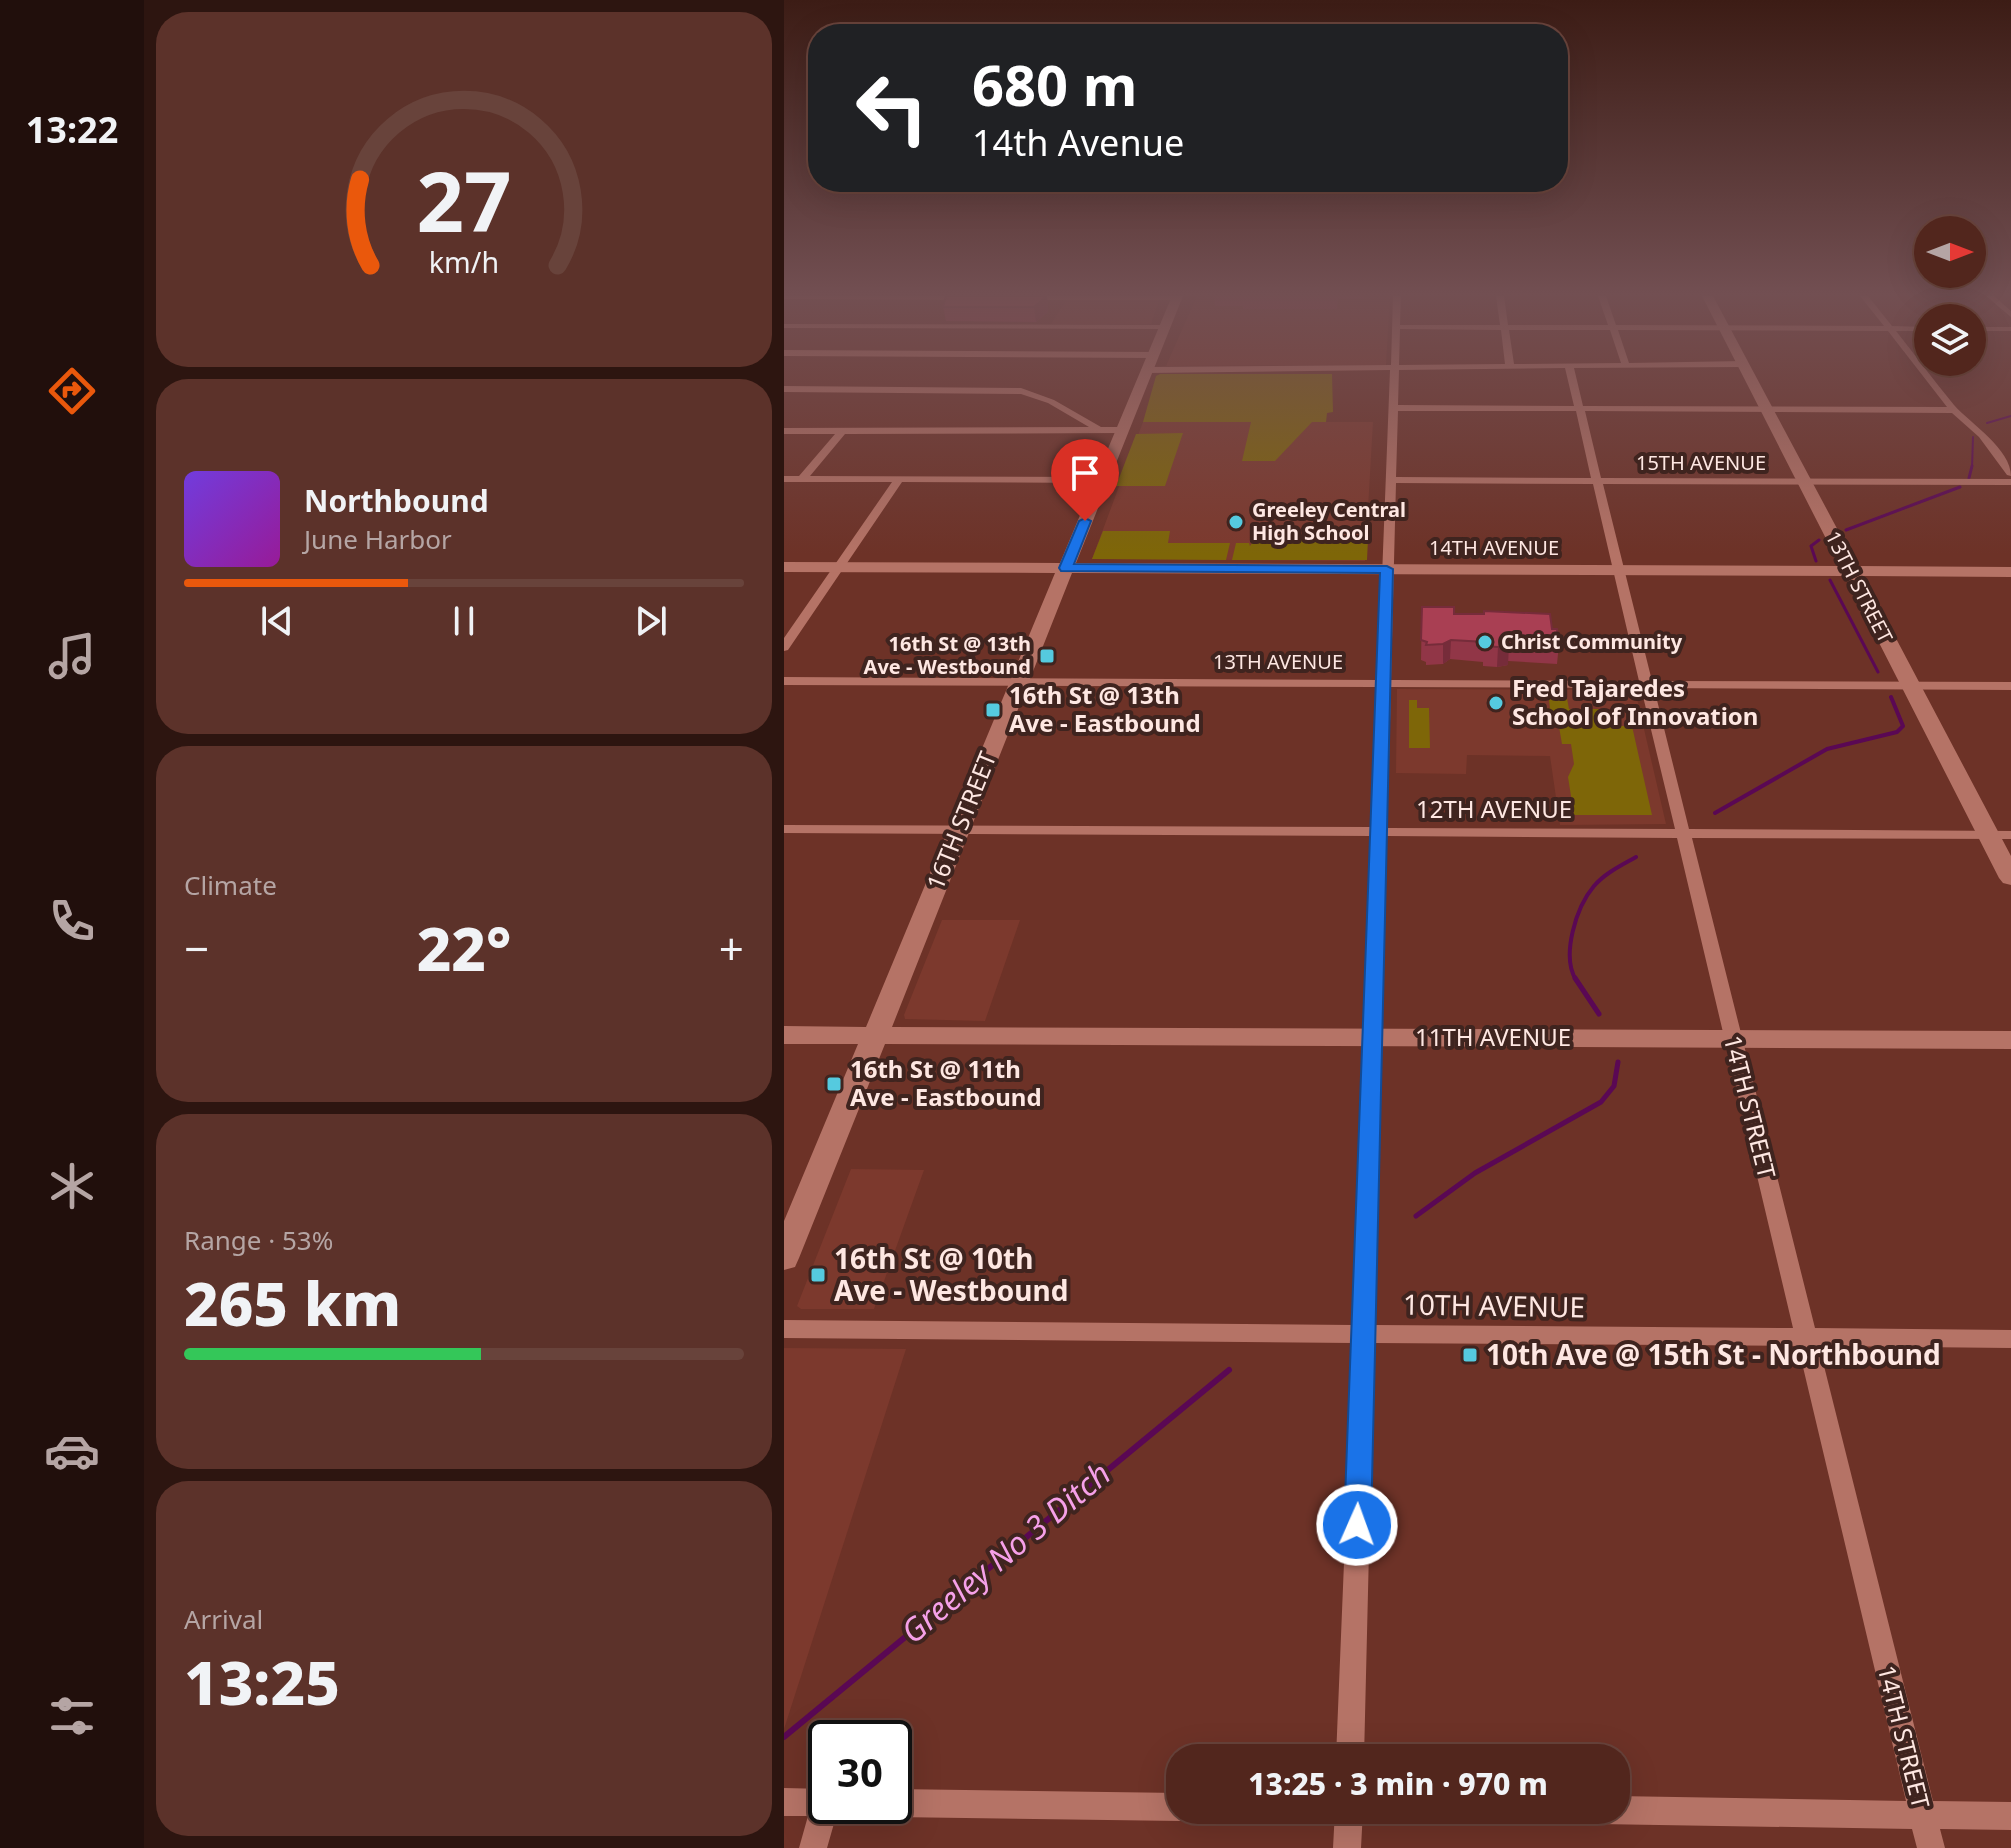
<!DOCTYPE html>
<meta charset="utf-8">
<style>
:root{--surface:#52261d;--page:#5c322a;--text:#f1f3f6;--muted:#b5a5a4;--line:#68433b;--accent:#ea580c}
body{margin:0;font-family:"Noto Sans",sans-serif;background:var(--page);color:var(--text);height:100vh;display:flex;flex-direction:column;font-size:30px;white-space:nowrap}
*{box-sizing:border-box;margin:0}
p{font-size:26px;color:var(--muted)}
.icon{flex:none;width:44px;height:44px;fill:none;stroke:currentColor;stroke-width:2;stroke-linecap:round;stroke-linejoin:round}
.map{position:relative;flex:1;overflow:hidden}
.drawer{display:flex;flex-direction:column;gap:12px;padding:12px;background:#2d1510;width:640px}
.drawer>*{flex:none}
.hud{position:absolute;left:24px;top:24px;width:760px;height:168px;border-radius:32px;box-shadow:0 8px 32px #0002,0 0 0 2px var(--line);background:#202124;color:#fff;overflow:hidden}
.needle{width:52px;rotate:90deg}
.buttons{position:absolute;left:1130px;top:216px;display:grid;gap:16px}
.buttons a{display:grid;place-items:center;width:72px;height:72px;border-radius:50%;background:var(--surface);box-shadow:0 8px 32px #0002,0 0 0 2px var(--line);font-size:40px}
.speed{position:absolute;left:24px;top:1720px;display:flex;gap:16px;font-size:40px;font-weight:700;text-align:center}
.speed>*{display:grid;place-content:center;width:104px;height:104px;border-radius:50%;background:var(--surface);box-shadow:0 8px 32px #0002,0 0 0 2px var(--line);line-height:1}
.speed .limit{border:4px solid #111;border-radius:12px;background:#fff;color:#111}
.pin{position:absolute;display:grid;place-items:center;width:68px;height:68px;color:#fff;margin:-82px -34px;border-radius:50% 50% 50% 0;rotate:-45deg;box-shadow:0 0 8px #0007}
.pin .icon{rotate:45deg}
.me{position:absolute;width:88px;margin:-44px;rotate:2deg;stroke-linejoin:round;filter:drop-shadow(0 0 6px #0008)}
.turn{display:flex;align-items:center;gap:28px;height:168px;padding:0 32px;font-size:36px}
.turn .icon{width:104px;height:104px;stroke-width:2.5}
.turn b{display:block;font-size:56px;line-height:68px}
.big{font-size:60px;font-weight:800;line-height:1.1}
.drawer .card{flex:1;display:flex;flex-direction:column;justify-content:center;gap:12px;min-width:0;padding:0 28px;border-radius:32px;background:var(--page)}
.drawer .dial{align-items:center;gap:0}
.dial svg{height:208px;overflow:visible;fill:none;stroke:var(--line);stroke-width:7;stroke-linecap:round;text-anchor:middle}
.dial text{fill:var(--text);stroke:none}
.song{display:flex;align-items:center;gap:24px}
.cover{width:96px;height:96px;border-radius:12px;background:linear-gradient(135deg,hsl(260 70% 55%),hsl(300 70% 35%))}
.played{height:8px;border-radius:4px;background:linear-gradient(90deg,var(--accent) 40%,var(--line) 40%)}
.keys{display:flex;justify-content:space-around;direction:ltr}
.heat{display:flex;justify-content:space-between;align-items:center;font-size:44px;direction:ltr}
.charge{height:12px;border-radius:6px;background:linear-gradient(90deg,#34c759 53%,var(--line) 0)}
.trip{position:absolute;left:382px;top:1744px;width:464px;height:80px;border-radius:32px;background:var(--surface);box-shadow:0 8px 32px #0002,0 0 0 2px var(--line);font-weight:800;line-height:80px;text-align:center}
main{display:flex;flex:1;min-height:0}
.tabs{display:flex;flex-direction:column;width:144px;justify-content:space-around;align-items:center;background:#210f0c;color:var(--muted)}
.tabs .icon{width:56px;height:56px}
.tabs .on{color:var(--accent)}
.tabs b{font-size:36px;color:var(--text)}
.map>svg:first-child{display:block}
</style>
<main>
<nav class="tabs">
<b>13:22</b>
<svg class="icon on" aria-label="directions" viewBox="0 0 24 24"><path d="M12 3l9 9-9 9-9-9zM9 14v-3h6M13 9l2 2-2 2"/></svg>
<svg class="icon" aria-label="music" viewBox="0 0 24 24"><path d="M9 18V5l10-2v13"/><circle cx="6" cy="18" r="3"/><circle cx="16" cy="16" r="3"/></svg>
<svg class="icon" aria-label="phone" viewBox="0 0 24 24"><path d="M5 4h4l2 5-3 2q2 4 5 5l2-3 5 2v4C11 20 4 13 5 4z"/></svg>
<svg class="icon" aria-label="climate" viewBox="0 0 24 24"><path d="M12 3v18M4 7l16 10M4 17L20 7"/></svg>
<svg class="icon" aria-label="car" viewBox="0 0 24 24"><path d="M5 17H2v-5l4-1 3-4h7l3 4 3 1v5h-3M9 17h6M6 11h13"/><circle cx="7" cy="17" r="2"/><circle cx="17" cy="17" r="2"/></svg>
<svg class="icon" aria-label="filters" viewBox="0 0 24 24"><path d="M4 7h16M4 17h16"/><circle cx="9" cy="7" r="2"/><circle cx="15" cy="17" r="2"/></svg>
</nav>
<section class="drawer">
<div class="card dial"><svg viewBox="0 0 100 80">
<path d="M14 69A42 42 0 1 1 86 69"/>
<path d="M14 69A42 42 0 0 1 10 36" stroke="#ea580c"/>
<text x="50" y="56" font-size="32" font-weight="700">27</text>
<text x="50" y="72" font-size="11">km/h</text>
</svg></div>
<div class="card">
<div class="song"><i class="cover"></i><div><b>Northbound</b><p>June Harbor</p></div></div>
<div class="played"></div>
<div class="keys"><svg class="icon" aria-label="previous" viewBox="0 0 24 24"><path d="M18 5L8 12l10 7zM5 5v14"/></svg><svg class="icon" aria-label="pause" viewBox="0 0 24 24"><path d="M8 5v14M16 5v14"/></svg><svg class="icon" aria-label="next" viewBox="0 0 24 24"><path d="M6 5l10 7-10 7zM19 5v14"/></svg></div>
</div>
<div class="card"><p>Climate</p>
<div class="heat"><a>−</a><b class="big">22°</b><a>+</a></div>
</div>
<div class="card"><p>Range · 53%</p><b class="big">265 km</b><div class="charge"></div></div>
<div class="card"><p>Arrival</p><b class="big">13:25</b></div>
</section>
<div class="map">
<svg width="1227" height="1848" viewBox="0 0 1227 1848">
<rect width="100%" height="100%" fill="#6d3227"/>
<path fill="#7c392d" d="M 413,296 L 606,296 L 602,365 L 382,366 Z
M 283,299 L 375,300 L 367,324 L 267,324 Z
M 359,422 L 589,422 L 581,561 L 308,559 Z
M 613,689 L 851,690 L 882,824 L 776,825 L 766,756 L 683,755 L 682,774 L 612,773 Z
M 158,920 L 236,920 L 201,1021 L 121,1019 L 120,1015 Z
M 67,1169 L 140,1170 L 90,1309 L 17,1309 L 13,1306 Z
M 0,1348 L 122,1349 L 0,1729 Z"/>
<path fill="#7e6608" d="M 376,374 L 548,374 L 549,412 L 543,413 L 542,422 L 528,422 L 491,461 L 458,461 L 467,422 L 359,422 L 372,376 Z
M 399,433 L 381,486 L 332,486 L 352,434 Z
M 519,530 L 529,530 L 530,539 L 584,539 L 583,560 L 448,560 L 452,543 L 465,543 L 466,546 L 468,543 L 516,543 Z
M 319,531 L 386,531 L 384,543 L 446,543 L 442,560 L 308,559 Z
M 764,693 L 782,693 L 785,709 L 821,709 L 826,726 L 848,726 L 868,815 L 790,815 L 784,777 L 790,764 L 787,744 L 778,744 L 774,721 L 757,710 L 766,708 Z
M 625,700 L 633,700 L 633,708 L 645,708 L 646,748 L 625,748 Z"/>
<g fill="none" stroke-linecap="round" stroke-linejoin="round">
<path stroke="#5a0854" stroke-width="2" d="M 1203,423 L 1227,416
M 1188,468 L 1189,437"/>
<path stroke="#5a0854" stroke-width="3" d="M 1185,478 L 1188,466
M 1062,530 L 1176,487
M 1032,561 L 1027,546 L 1035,540
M 1046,580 L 1094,672"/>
<path stroke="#5a0854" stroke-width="4" d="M 931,813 L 1043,749 L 1113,732 L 1119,726 L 1107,697
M 792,980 C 777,956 792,907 810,886 C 821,873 838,865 852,857"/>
<path stroke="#5a0854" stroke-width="5" d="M 791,978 L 815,1014
M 632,1216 L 691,1173 L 817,1102 L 830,1086 L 834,1062"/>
<path stroke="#5a0854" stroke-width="6" d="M 0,1737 L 445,1370"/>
<path fill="#b57366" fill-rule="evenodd" d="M 0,296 L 182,296 L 186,298 L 182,300 L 0,299 Z
M 241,296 L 392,296 L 396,298 L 392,300 L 238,300 Z
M 609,296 L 617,296 L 616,325 L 716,325 L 712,296 L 720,296 L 724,325 L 824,325 L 814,296 L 822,296 L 832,325 L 1100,326 L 1076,296 L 1084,296 L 1108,326 L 1144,327 L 1144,331 L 1112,331 C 1132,356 1150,381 1170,405 C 1187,424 1227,449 1227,476 L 1223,475 L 1195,437 L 1168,413 L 801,411 L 817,478 L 1227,479 L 1227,485 L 819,484 L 868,681 L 1227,682 L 1227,690 L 870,688 L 905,829 L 1227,831 L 1227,839 L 908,838 L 1031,1328 L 1227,1330 L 1227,1348 L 1035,1346 L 1149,1801 L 1227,1802 L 1227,1830 L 1156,1829 L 1161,1848 L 1133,1848 L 1128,1829 L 814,1824 L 804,1820 L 800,1810 L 832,1810 L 832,1796 L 1122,1801 L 1014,1346 L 590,1343 L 580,1758 L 552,1758 L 569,1343 L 0,1338 L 0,1320 L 569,1325 L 588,836 L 0,833 L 0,825 L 589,827 L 594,687 L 0,685 L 0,677 L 594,680 L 606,370 L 363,373 L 359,370 L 363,367 L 607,365 ZM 616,329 L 717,330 L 721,364 L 615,365 ZM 725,330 L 826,330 L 837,363 L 730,364 ZM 834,330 L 1104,331 L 1163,407 L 799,406 L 790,368 L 959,367 L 963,364 L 959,361 L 845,363 ZM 781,368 L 790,406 L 614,405 L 615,370 ZM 614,411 L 792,411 L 807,478 L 612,477 ZM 612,483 L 809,484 L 855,681 L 607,680 ZM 607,687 L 857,688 L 891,829 L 603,828 ZM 603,836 L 893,838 L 1009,1328 L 591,1325 Z
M 1202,296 L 1210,296 L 1227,311 L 1227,317 Z
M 0,324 L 380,325 L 384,327 L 380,329 L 0,328 Z
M 1188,327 L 1227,327 L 1227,331 L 1188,331 Z
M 0,350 L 369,352 L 373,355 L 369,358 L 0,356 Z
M 0,386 L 237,388 L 270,400 L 317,427 L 338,427 L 343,430 L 338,433 L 61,434 L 26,476 L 318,477 L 323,480 L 318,483 L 118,482 L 4,650 L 0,651 L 0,638 L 108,482 L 0,482 L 0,476 L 15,476 L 51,434 L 0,434 L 0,428 L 305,427 L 264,403 L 237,394 L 0,392 Z
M 0,1788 L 42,1789 L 42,1806 L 55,1806 L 43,1848 L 15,1848 L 24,1816 L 0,1816 Z
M 110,1789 L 396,1793 L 396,1810 L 409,1810 L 406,1817 L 396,1821 L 110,1817 L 100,1813 L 97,1806 L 110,1806 Z
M 551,1810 L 579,1810 L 577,1848 L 549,1848 Z"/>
<path fill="#b57366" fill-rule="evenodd" d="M 388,296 L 399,296 L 292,563 L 1056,566 L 918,296 L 929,296 L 1073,566 L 1227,567 L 1227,577 L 1079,576 L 1227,856 L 1227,885 L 1219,883 L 1215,878 L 1061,576 L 288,573 L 108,1027 L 1227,1031 L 1227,1049 L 101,1044 L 15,1258 L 11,1267 L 0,1270 L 0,1221 L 74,1044 L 0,1044 L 0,1026 L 82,1027 L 271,573 L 0,572 L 0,562 L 276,563 Z"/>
</g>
<path fill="#913647" d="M 163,296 L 263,296 L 264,312 L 252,322 L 162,321 L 159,307 Z
M 430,296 L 581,296 L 580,299 L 554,299 L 553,309 L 459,309 L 459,306 L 431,306 Z
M 638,607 L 670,614 L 768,629 L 775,644 L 773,664 L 724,661 L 724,665 L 713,667 L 699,666 L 699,662 L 666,659 L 659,664 L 642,665 L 642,662 L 637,660 Z"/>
<path fill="#762c3a" d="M 262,296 L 263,296 L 264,303 L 264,312 L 252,322 L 250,307 Z
M 667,640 L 666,659 L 659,664 L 659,644 Z
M 725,645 L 724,665 L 713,667 L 714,647 Z"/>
<path fill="#a93f53" stroke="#762c3a" stroke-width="2" d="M 162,296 L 262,296 L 262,297 L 250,307 L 159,307 Z
M 638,607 L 670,607 L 670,614 L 700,614 L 700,611 L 766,614 L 768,629 L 773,629 L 775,644 L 725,641 L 725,645 L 714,647 L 700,646 L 701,642 L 667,640 L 659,644 L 642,645 L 643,642 L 637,640 Z"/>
<linearGradient id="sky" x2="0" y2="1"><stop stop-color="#3c1c15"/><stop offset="0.53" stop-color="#724f52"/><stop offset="1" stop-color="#724f52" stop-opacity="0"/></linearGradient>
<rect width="1227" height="554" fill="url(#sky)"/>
<path fill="#1a73e8" stroke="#114b97" stroke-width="2" d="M 301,518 L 307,521 L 290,564 L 603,566 L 609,569 L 587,1525 L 583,1534 L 573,1538 L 564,1534 L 560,1525 L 596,573 L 277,571 L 275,568 L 295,521 Z"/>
<g fill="#55cadf" stroke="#3f241f" stroke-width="3">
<circle cx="452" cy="522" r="8"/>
<circle cx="701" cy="642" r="8"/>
<rect x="255" y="648" width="16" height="16" rx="4"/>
<circle cx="712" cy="703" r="8"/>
<rect x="201" y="702" width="16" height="16" rx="4"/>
<rect x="42" y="1076" width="16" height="16" rx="4"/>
<rect x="26" y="1267" width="16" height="16" rx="4"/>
<rect x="678" y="1347" width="16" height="16" rx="4"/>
</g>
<g text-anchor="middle" stroke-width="8" stroke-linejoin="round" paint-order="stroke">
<g font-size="20" fill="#fee7e2" stroke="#3f241f">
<text x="917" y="470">15TH AVENUE</text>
<text x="710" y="555">14TH AVENUE</text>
<text transform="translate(1075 587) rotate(63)" y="7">13TH STREET</text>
<text x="494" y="669">13TH AVENUE</text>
</g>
<g font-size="20" font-weight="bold" fill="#fee7e2" stroke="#3f241f" text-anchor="start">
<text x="468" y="517">Greeley Central<tspan x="468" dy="23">High School</tspan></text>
<text x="717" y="649">Christ Community</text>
<text x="247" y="651" text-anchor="end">16th St @ 13th<tspan x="247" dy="23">Ave - Westbound</tspan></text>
</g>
<g font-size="24" font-weight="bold" fill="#fee7e2" stroke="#3f241f" text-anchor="start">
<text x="728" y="697">Fred Tajaredes<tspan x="728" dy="28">School of Innovation</tspan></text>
<text x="225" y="704">16th St @ 13th<tspan x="225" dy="28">Ave - Eastbound</tspan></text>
<text x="66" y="1078">16th St @ 11th<tspan x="66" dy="28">Ave - Eastbound</tspan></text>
</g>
<g font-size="24" fill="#fee7e2" stroke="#3f241f">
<text x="710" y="818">12TH AVENUE</text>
<text transform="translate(178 821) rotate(-68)" y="8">16TH STREET</text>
<text x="709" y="1046">11TH AVENUE</text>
<text transform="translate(965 1107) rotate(76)" y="8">14TH STREET</text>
<text transform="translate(1119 1737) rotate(76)" y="8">14TH STREET</text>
</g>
<g font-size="28" font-weight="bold" fill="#fee7e2" stroke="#3f241f" text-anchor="start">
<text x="50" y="1269">16th St @ 10th<tspan x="50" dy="32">Ave - Westbound</tspan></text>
<text x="702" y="1365">10th Ave @ 15th St - Northbound</text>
</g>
<g font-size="28" fill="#fee7e2" stroke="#3f241f">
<text transform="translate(710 1306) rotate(1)" y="10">10TH AVENUE</text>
</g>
<g font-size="32" font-style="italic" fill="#f5a0e8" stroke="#3f241f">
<text transform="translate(222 1553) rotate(-40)" y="11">Greeley No 3 Ditch</text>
</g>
</g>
</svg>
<div class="buttons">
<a><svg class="needle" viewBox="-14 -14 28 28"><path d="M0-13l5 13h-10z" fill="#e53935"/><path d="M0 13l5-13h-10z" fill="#b5a5a4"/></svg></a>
<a><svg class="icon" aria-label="layers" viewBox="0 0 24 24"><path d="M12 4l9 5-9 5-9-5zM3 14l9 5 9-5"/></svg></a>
</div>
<div class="speed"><div class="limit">30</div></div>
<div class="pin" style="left:301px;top:521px;background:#d93025"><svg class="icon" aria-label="arrive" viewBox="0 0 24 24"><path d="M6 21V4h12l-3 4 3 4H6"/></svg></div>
<svg class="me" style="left:573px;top:1525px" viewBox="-20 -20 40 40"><circle r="17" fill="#1a73e8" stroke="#fff" stroke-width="3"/><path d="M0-11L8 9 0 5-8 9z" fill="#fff"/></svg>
<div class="trip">13:25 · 3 min · 970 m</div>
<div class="hud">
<div class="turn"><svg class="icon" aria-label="left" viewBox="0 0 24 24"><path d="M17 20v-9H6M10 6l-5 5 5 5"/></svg><div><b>680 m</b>14th Avenue</div></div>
</div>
</div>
</main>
